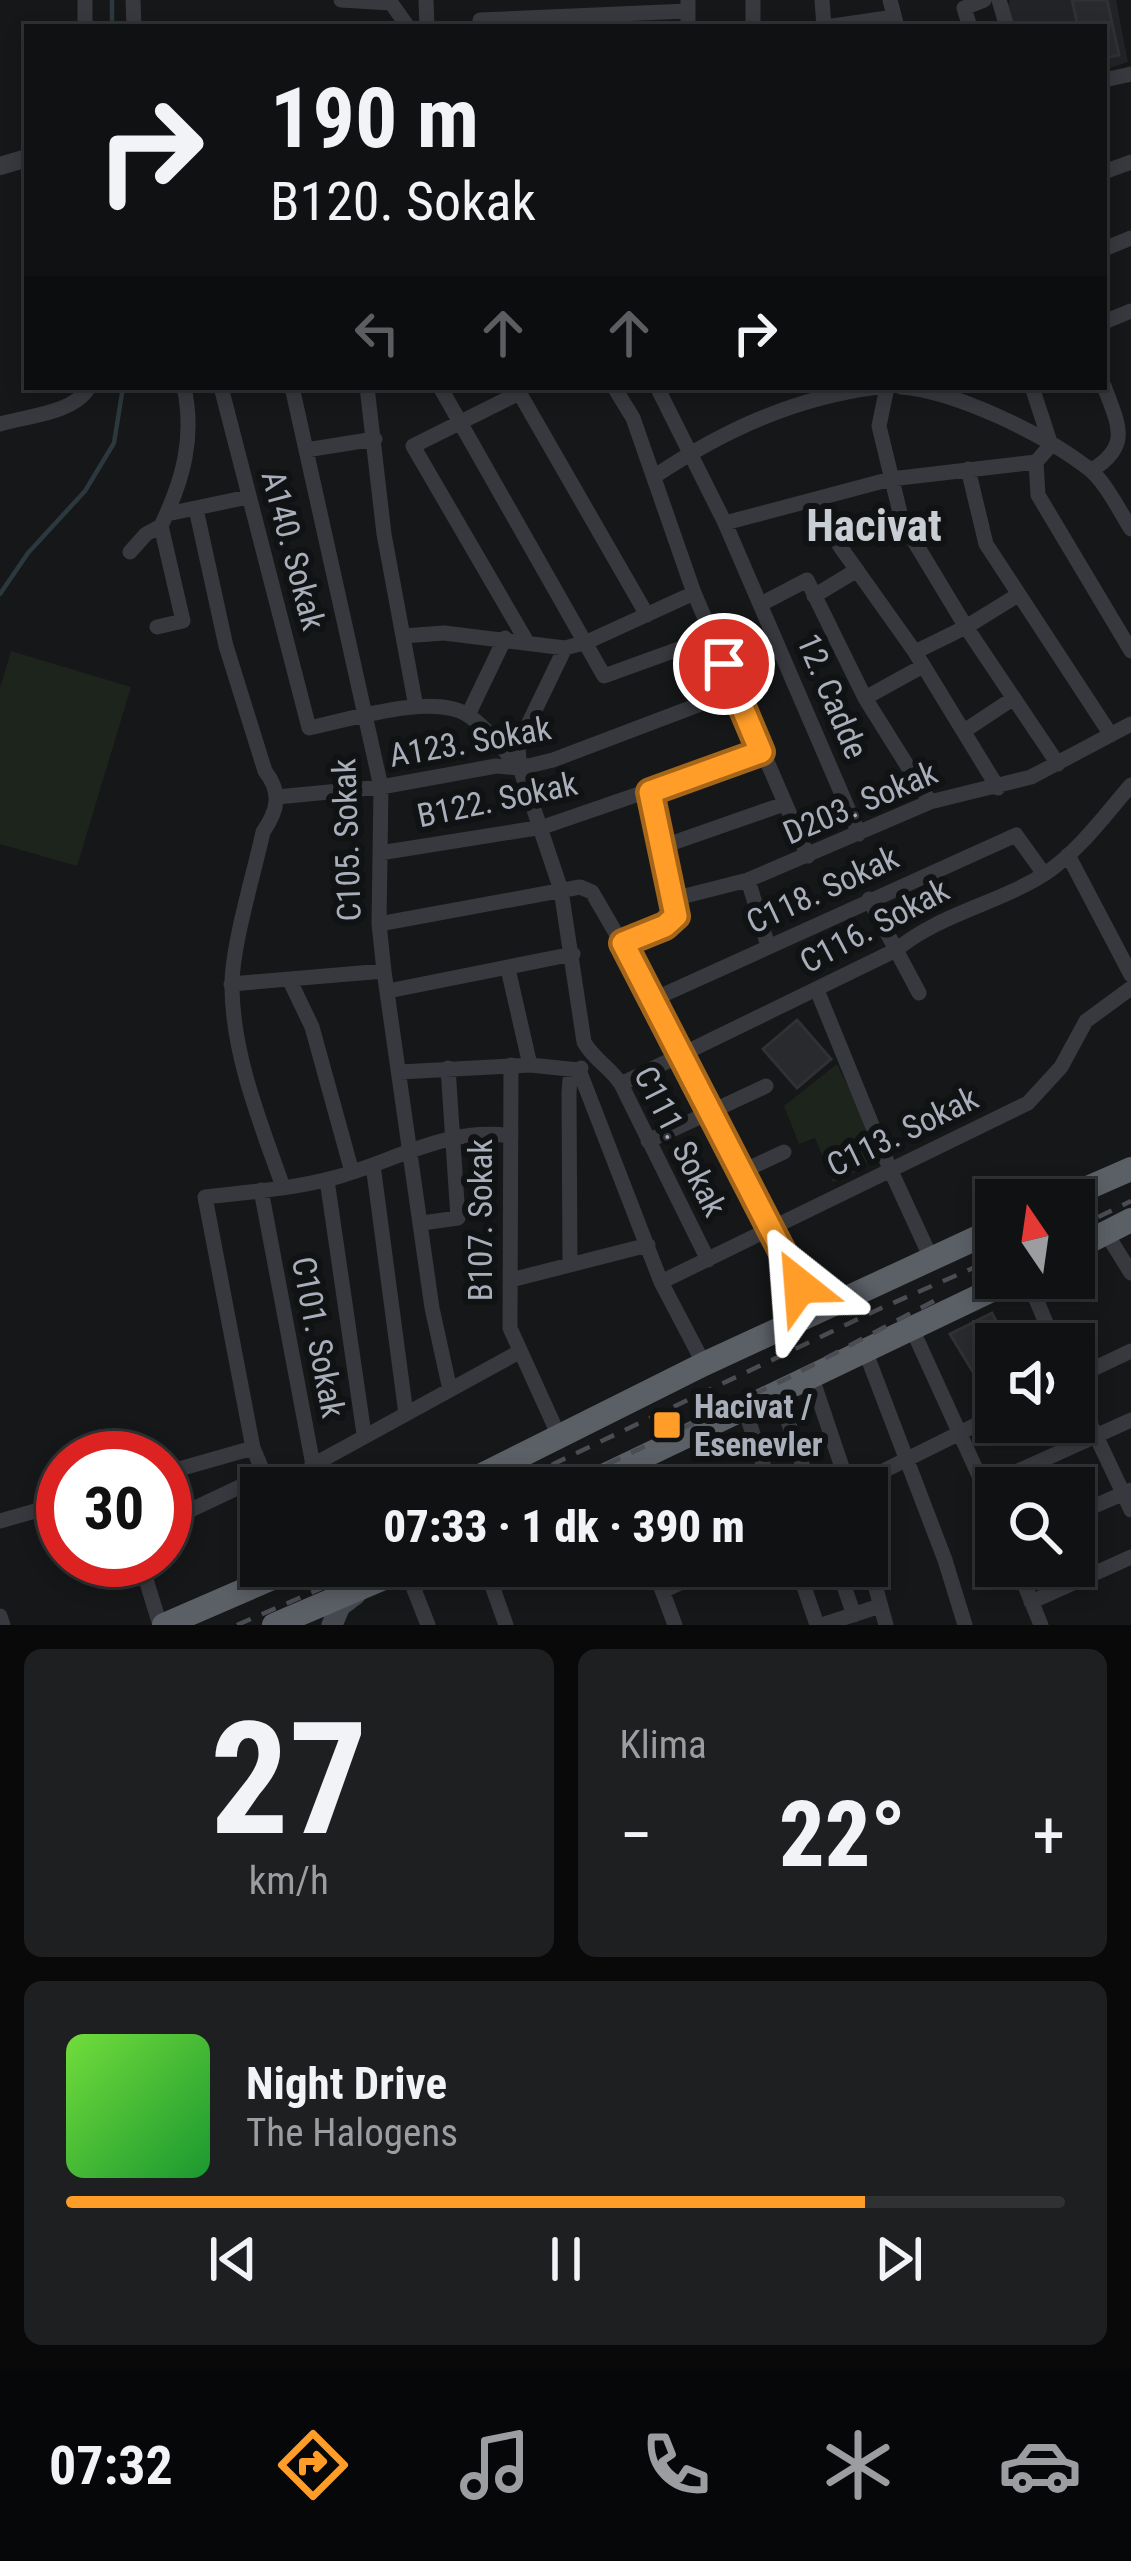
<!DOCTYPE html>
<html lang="tr">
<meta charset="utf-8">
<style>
:root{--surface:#101113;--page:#1e1f21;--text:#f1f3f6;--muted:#9c9da0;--line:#303133;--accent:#ff9d28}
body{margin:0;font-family:"Roboto Condensed",sans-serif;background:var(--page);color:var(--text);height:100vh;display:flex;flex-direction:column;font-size:45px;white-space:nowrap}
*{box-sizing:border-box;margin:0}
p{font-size:39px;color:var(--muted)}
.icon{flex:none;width:66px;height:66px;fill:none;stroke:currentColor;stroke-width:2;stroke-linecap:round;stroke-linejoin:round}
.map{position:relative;height:1625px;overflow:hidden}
.drawer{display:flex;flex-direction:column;gap:24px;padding:24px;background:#09090a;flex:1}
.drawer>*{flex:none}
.guide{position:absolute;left:24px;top:24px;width:1083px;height:366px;border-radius:0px;box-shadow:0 6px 18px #0003,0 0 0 3px var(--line);background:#101113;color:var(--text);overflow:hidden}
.needle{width:78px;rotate:347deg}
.tools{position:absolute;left:975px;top:1179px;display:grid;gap:24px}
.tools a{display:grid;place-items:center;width:120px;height:120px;border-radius:0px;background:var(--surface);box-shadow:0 6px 18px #0003,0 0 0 3px var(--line);font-size:60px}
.speed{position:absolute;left:36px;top:1431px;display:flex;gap:24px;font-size:60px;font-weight:700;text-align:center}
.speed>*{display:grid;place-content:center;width:156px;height:156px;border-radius:50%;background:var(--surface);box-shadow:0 6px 18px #0003,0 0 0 3px var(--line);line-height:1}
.speed .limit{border:18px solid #d22;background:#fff;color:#111}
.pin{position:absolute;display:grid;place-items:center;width:102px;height:102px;color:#fff;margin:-51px;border:6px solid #fff;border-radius:50%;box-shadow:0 3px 12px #0007}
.me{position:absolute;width:132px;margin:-66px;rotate:332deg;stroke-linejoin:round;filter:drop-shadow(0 0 9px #0008)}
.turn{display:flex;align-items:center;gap:42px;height:252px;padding:0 48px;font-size:54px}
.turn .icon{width:156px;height:156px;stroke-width:2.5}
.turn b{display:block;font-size:84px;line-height:102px}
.lanes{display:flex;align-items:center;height:114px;padding:0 48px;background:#0003;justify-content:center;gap:60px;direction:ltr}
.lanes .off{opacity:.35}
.big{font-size:90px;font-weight:800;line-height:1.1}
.drawer .widget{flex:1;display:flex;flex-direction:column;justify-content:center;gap:18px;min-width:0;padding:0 42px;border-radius:18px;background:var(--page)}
.drawer .dial{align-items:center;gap:0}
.dial b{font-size:156px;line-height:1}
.song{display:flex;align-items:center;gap:36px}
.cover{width:144px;height:144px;border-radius:18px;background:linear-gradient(135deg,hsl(100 70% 55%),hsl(130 70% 35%))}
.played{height:12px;border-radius:6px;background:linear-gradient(90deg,var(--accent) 80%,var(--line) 80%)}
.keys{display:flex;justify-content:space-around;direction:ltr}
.heat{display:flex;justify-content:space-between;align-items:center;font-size:66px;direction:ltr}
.drawer .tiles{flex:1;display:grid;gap:24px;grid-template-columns:1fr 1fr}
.widget:last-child{grid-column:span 2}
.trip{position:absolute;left:240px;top:1467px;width:648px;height:120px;border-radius:0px;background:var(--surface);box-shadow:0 6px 18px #0003,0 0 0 3px var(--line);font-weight:800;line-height:120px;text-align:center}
.menu{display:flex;height:192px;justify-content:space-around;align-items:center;background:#060708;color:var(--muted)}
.menu .icon{width:84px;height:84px}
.menu .on{color:var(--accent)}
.menu b{font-size:54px;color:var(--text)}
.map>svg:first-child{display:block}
</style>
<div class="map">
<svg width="1131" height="1625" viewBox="0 0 1131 1625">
<rect width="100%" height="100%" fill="#161719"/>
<path fill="#222326" d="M 1010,0 L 1116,0 L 1128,62 L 1104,70 L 1104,27 L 1012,27 L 1007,8 Z"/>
<path fill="#1c241c" d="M 11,651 L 131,687 L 77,866 L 0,844 L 0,688 Z
M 837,1064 C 847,1086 881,1144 867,1163 C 860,1173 844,1177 833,1182 L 815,1138 L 799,1144 L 784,1106 Z"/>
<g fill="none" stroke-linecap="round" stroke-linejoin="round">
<path stroke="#2b383e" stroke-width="4.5" d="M 112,0 L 112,27
M 0,594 L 28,553 L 85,491 L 114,443 L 123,387"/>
</g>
<path fill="#292a2d" stroke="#303135" stroke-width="3" d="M 1072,0 L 1107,0 L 1119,55 L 1104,58 L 1104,27 L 1078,27 Z
M 797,1020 L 831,1059 L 797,1088 L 763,1049 Z
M 992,1313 L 1006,1341 L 996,1344 L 996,1378 L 981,1385 L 950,1334 Z"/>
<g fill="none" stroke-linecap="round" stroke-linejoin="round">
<path stroke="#37393e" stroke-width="15" d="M 85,0 L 85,27
M 133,0 L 134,27
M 341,0 L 391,3
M 389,0 L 408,27
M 426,0 L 427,27
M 753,0 L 753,27
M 822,0 L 824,27
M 890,0 L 897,27
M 999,0 L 1007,27
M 480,20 L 688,11
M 688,27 L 688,0
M 826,27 L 894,17
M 970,27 L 964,8 L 984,0
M 1104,80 L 1131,74
M 1104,172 L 1131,162
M 1104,249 L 1131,238
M 1104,322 L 1131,311
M 221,387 L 309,728 C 348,720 431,693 466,714 C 486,726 504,751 520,768
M 292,387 L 381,787 L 379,924 L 384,971 L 432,1308 L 450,1390
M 367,387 L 384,534 L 416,707
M 440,387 L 604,676 L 712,637
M 516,387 L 647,615
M 614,387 L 633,418 L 694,593 L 808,856
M 657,387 L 725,523 L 859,834
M 887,387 L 879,426 L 902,521 L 966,627 L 1058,764
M 901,387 C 955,391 1044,434 1088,468 C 1105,481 1119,510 1131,529
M 519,393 L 413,446 L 527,642
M 0,424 C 27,416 75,413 89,387
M 306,450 L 375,439
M 1036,462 L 1038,495 L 1131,651
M 968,469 L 986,544 L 1111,735
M 1092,470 C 1131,446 1119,426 1104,386
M 655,476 C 724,430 796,397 879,387
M 196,509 L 226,646 L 265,771 C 282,793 278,810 263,832 C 254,874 231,948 232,988 C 233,1057 261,1124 283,1187
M 167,514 L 248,497
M 725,523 L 891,479 L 1036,462 L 1051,445 L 1032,387
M 839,545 L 915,652 L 998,788
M 130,552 L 146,534 L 161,526 C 183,480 195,438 184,387
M 814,596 L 857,570
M 761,604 L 807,580 L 865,698 L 930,802
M 157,627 L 183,621 L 161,526
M 403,636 L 444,633 L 565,648 L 587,642 L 694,593
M 565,648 L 523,735 L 518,749 L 520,768 L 561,890 L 584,1042 C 594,1060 610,1067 621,1084 L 708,1260
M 915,652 L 966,627 L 1018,595
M 865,698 L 923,666
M 468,715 L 505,638
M 964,731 L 1014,698
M 277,797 L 381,787 L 496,766 L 520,768 L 553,760 L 735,691
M 661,847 L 784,804
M 380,853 L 543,827 L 761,752
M 1068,855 L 1131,975
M 748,880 L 768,946
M 673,899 L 748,880 L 930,802 L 1031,777 L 1131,724
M 869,899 L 919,993
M 379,924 L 580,887 L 592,892 L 654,999 L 815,1314
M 623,943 L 665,926 L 676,916 L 650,792
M 508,969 L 530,1065
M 290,981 L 312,1027 L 352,1172
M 231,984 L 384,971
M 817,990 L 890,1169 L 931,1258
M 388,991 L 573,954
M 654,999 L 1016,835 L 1044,874
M 511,1065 L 510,1328 L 559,1436
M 400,1072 L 530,1065 L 579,1070 L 661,1282 L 704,1364
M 621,1084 L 896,950 C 941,913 998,904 1046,873 C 1079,851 1105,815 1131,785
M 648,1141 L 766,1086
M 373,1165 L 406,1414
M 741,1172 L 784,1152
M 327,1180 L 364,1434
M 261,1190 L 313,1465 L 292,1488
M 422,1223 L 458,1218 L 448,1068
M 1106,1233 L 1131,1273
M 570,1264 L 569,1092 L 570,1080 L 581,1068
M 1027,1278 L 1055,1344
M 511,1280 L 648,1245
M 661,1282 L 1028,1103 L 1061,1067 L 1086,1021 L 1131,988
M 913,1331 L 996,1513
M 866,1353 L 945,1560 L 965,1625
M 812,1378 L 849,1488 L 996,1415
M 1074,1378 L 1131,1351
M 1074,1389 L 1131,1510
M 779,1394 L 810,1488
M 745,1410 L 771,1488
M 313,1465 L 519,1352
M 614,1471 L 621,1488
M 165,1473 L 253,1448
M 985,1486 L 1131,1420
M 270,1488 L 253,1448 L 205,1197 C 247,1192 292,1189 333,1178 C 393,1162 448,1126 511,1136
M 1074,1515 L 1131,1490
M 0,1521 L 63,1503
M 165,1522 L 265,1475
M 867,1556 L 886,1625
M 140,1560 L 160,1625
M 485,1566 L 506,1625
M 653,1566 L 675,1625
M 797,1566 L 817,1625
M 837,1566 L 854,1615
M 1017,1566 L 1041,1625
M 406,1569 L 428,1625
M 663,1591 L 716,1566
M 1031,1602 L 1131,1557
M 0,1616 L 3,1625
M 822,1625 L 880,1606"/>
<path stroke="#37393e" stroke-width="18" d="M 0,166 L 27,158"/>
<path stroke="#45484e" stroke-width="21" d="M 332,1625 L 340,1606 L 356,1594"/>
<path stroke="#5b5f66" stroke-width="24" d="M 1060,1200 L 1131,1169
M 1074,1249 L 1131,1220
M 456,1488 L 704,1364 L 996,1229
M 578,1488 L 1017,1278
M 164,1625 L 300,1566
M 274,1625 L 412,1566"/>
<path stroke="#4a4d53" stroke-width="4.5" stroke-dasharray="15 12" stroke-linecap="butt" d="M 1074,1229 L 1131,1201
M 503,1488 L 877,1310 L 996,1258
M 558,1488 L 788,1378 L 934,1301
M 237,1625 L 373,1566"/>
</g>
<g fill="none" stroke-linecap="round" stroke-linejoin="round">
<defs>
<path id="route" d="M 724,664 L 761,752 L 650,792 L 676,916 L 665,926 L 623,943 L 800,1286"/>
</defs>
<use href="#route" stroke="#a6661a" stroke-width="30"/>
<use href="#route" stroke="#ff9d28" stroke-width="21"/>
</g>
<rect fill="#ff9d28" stroke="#111214" stroke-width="4.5" x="652" y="1410" width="30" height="30" rx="6"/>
<g text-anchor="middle" stroke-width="12" stroke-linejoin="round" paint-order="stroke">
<g font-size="33" fill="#a8afba" stroke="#111214">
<text transform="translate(294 550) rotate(75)" y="12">A140. Sokak</text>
<text transform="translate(833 696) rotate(67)" y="12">12. Cadde</text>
<text transform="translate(470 741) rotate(-10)" y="12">A123. Sokak</text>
<text transform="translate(497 799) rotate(-12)" y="12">B122. Sokak</text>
<text transform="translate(860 802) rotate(-23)" y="12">D203. Sokak</text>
<text transform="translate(346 840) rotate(-92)" y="12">C105. Sokak</text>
<text transform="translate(822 889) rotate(-25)" y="12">C118. Sokak</text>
<text transform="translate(874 925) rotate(-28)" y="12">C116. Sokak</text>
<text transform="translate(902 1131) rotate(-26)" y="12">C113. Sokak</text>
<text transform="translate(681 1141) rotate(63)" y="12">C111. Sokak</text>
<text transform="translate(480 1220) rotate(-90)" y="12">B107. Sokak</text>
<text transform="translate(319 1337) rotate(79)" y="12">C101. Sokak</text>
</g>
<g font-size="33" font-weight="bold" fill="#a8afba" stroke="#111214" text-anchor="start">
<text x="694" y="1418">Hacivat /<tspan x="694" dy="38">Esenevler</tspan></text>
</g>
<g font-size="45" font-weight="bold" fill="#c9ced5" stroke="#111214">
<text x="874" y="541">Hacivat</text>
</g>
</g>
</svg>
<div class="tools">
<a><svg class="needle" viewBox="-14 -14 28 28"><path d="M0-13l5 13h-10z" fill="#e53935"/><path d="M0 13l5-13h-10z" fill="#9c9da0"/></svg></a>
<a><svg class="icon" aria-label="sound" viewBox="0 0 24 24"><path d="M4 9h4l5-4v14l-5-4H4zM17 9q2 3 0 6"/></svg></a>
<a><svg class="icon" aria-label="search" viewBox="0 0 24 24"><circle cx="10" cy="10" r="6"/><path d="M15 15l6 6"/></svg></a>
</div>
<div class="speed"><div class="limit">30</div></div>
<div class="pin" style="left:724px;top:664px;background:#d93025"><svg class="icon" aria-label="arrive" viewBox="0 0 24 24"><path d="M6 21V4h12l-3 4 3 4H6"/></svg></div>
<svg class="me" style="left:800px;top:1286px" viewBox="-20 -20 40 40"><path d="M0-17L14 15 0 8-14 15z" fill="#ff9d28" stroke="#fff" stroke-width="4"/></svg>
<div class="trip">07:33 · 1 dk · 390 m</div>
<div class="guide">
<div class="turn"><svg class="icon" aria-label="right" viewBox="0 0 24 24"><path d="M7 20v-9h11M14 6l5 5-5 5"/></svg><div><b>190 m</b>B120. Sokak</div></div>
<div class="lanes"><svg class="icon off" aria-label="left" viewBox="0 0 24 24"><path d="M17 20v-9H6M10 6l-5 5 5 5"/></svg><svg class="icon off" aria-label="ahead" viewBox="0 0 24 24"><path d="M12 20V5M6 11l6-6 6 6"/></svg><svg class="icon off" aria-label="ahead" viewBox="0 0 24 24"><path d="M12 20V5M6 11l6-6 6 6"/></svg><svg class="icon" aria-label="right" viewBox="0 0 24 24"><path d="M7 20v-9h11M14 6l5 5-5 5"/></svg></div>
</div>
</div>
<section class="drawer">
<div class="tiles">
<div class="widget dial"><b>27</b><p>km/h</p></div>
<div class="widget"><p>Klima</p>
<div class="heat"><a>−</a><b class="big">22°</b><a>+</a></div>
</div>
<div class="widget">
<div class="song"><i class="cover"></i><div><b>Night Drive</b><p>The Halogens</p></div></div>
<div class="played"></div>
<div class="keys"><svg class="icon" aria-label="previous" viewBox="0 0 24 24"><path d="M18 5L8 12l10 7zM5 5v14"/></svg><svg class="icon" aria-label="pause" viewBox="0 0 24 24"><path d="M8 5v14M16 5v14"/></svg><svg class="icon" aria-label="next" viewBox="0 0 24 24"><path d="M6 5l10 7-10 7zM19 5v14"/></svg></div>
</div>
</div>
</section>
<nav class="menu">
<b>07:32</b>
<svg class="icon on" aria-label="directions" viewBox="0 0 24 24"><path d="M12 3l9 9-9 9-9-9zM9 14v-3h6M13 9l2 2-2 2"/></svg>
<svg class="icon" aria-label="music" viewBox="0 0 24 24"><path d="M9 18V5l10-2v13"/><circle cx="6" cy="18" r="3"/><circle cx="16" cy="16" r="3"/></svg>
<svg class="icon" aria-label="phone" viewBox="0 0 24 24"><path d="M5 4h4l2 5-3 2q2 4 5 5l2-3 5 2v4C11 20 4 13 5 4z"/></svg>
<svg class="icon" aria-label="climate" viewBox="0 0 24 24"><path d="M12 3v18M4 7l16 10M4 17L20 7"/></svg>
<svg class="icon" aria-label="car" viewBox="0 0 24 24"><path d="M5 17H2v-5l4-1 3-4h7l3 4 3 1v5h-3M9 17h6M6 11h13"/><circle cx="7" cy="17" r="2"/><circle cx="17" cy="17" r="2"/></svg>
</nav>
